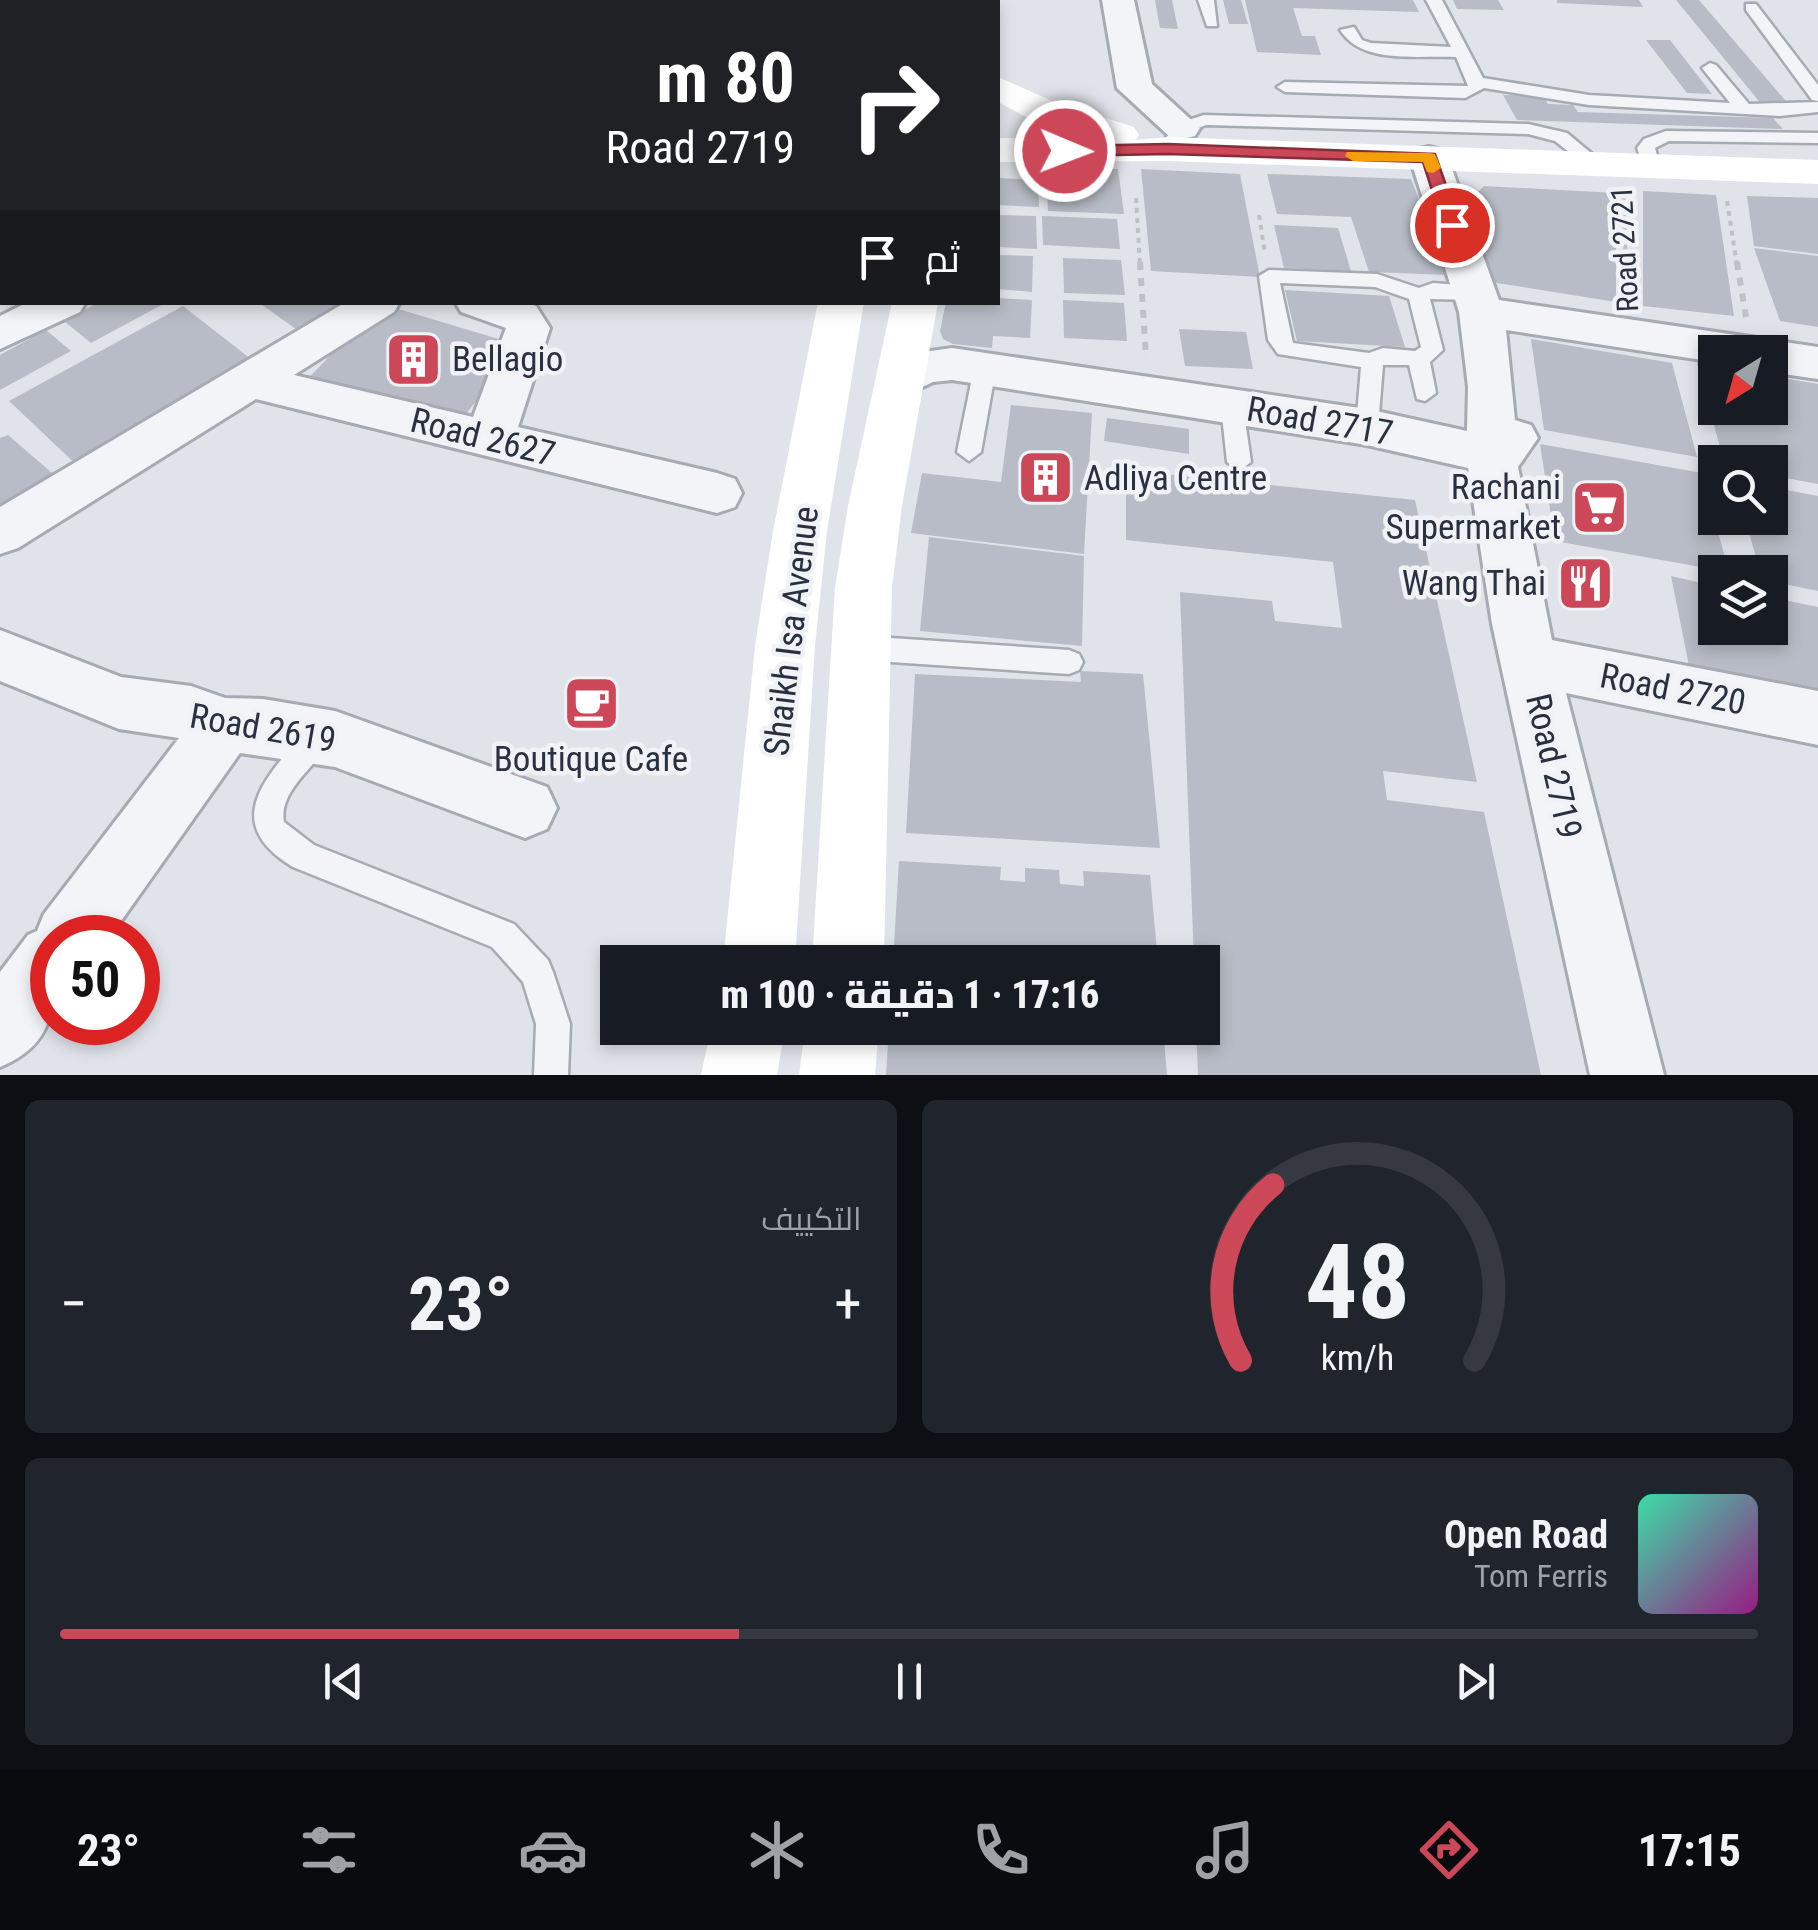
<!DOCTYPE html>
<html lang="ar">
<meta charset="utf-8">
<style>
:root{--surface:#171b24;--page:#20242c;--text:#f1f3f6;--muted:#9ea1a6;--line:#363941;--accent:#cc4758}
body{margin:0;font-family:"Roboto Condensed",Cairo,sans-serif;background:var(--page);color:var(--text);direction:rtl;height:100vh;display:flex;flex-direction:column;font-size:38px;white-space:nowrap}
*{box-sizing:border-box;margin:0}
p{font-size:32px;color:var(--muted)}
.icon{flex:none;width:55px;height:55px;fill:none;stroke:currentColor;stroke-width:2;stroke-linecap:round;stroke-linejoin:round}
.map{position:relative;height:1075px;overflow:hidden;direction:ltr}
.panel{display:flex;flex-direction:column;gap:25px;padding:25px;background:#0d0f14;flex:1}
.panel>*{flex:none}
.banner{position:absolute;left:0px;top:0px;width:1000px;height:305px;box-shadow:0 5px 15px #0003;direction:rtl;background:#202124;color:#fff;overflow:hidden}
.needle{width:65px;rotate:217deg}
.controls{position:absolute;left:1698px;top:335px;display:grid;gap:20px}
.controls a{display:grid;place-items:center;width:90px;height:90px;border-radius:0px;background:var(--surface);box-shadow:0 5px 15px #0003;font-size:50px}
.speed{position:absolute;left:30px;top:915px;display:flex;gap:20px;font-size:50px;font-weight:700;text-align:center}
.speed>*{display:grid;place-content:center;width:130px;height:130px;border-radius:50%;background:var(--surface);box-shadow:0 5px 15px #0003;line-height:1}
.speed .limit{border:15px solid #d22;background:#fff;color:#111}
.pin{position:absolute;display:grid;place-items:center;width:85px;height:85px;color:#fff;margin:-42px;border:5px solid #fff;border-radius:50%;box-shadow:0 2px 10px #0007}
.me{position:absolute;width:110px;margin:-55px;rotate:91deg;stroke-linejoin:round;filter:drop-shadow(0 0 8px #0008)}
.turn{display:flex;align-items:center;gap:35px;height:210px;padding:0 40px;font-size:45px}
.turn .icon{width:130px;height:130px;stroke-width:2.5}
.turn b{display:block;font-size:70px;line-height:85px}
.then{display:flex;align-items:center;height:95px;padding:0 40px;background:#0003;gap:20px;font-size:38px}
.big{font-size:75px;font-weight:800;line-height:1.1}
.panel .tile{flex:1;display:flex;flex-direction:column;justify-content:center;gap:15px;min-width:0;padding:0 35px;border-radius:15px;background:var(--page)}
.panel .dial{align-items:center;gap:0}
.dial svg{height:260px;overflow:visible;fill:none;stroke:var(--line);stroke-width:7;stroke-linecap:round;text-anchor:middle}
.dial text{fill:var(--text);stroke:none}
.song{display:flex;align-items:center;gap:30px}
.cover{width:120px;height:120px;border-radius:15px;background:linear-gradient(135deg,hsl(160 70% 55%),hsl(310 70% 35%))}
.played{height:10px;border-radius:5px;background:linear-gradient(90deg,var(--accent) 40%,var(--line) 40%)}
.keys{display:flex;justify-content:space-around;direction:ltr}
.heat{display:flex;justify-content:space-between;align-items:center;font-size:55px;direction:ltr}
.panel .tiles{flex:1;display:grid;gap:25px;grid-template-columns:1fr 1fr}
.tile:last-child{grid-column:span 2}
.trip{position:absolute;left:600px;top:945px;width:620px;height:100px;border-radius:0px;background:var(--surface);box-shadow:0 5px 15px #0003;font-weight:800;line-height:100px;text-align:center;direction:rtl}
.dock{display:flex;height:160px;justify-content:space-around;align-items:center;background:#090b0e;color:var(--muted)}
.dock .icon{width:70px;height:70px}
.dock .current{color:var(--accent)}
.dock b{font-size:45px;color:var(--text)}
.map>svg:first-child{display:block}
</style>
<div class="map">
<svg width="1818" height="1075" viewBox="0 0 1818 1075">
<rect width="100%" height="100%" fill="#e0e3e9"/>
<path fill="#b7bcc6" d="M 1155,0 L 1172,0 L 1178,29 L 1160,28 Z
M 1223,0 L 1241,0 L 1248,24 L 1229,24 Z
M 1245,0 L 1413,0 L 1419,12 L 1293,8 L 1302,36 L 1315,36 L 1321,55 L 1257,52 Z
M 1453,0 L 1498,0 L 1504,10 L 1457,9 Z
M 1557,0 L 1639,0 L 1643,7 L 1557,3 Z
M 1676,0 L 1699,0 L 1791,107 L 1763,106 Z
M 1646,40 L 1670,40 L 1712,94 L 1687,93 Z
M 1503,95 L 1543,96 L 1548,104 L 1573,105 L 1578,112 L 1773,118 L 1783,129 L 1517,120 Z
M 1046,167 L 1118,169 L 1124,214 L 1048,211 Z
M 1141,169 L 1240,174 L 1260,277 L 1151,271 Z
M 1267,174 L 1411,179 L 1449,275 L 1369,272 L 1351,217 L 1277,214 Z
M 998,178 L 1038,180 L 1039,207 L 998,205 Z
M 1484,186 L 1616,193 L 1616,302 L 1491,282 L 1460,210 Z
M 1643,191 L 1716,195 L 1734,316 L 1643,306 Z
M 1747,196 L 1818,198 L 1818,254 L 1754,246 Z
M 998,215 L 1036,216 L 1037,249 L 998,247 Z
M 1042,216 L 1117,219 L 1120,249 L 1043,245 Z
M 1274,225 L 1338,228 L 1351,271 L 1284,268 Z
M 1754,248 L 1818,256 L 1818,327 L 1780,321 Z
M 998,255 L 1033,256 L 1032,292 L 998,289 Z
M 1063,258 L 1121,260 L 1125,295 L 1064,293 Z
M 1285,290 L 1389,296 L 1405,347 L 1297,341 Z
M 998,298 L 1032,300 L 1030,338 L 993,336 L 992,348 L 953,344 L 943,339 L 940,331 L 946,302 L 998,302 Z
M 1063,300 L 1124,303 L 1127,341 L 1064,338 Z
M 99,302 L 167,302 L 91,343 L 64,321 Z
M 258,302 L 369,302 L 310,339 Z
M 183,306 L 256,363 L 80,468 L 9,401 Z
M 395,308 L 502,340 L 499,372 L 458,424 L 302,385 L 339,346 Z
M 1179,329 L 1246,332 L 1253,369 L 1185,366 Z
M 46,330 L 71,351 L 0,390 L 0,355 Z
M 1531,339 L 1672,363 L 1697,457 L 1544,430 Z
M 1697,363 L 1715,366 L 1715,408 L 1770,408 L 1770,376 L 1818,384 L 1818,484 L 1770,475 L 1770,462 L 1724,462 Z
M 1011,405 L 1092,413 L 1084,554 L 911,533 L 922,473 L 1001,482 Z
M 1107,418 L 1189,429 L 1189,454 L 1104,441 Z
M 8,435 L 59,479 L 0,518 L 0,438 Z
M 1540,444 L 1702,473 L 1729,572 L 1555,541 Z
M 1126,470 L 1415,500 L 1477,782 L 1383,771 L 1387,800 L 1484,812 L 1541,1075 L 1198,1075 L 1196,1028 L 1202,1028 L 1202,962 L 1194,962 L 1180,592 L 1272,601 L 1275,621 L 1342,628 L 1333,562 L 1126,540 Z
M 1770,487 L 1818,496 L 1818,591 L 1770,581 L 1770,572 L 1760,572 L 1745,518 L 1770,518 Z
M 929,537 L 1084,556 L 1082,646 L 920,631 Z
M 1671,576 L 1715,586 L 1715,628 L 1770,628 L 1770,597 L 1818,607 L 1818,699 L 1690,671 Z
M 1080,671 L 1143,674 L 1160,848 L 906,833 L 915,674 L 1081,682 Z
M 899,861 L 1001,867 L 1000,880 L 1025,882 L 1025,868 L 1059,870 L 1060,884 L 1084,886 L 1083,871 L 1150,875 L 1158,962 L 893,962 Z
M 889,1028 L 1163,1028 L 1167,1075 L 886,1075 Z"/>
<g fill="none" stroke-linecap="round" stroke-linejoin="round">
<defs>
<path id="service" d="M 225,0 L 241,0 L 241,2 L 226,2 Z
M 1198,0 L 1214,0 L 1217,26 L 1207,26 Z
M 1426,0 L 1442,0 L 1483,78 L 1589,95 L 1730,103 L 1702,68 L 1710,63 L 1716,65 L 1749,104 L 1818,102 L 1818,112 L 1780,116 L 1589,105 L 1484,88 L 1465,98 L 1285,92 L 1277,87 L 1285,82 L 1468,86 L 1456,57 C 1418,55 1362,65 1340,30 L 1354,27 L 1362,40 L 1371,43 L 1451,47 Z
M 1746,4 L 1756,4 L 1818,85 L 1818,101 L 1812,100 L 1746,10 Z
M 1204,115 L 1528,124 L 1567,133 L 1603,163 L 1594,168 L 1588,167 L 1555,141 L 1528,134 L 1206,125 L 1188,132 L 1176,149 L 1164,149 L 1161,145 L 1176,124 Z
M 1666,131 L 1818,133 L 1818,143 L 1669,141 L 1655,148 L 1660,165 L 1657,169 L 1645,169 L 1637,148 L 1644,139 Z
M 1269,270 L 1377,274 L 1419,288 L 1433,283 L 1474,286 L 1484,293 L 1474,300 L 1430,299 L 1443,350 L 1430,362 L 1436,393 L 1425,401 L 1417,399 L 1409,365 L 1383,365 L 1378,427 L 1367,435 L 1356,427 L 1361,367 L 1278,354 L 1268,340 L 1259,276 ZM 1280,283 L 1375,287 L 1409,299 L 1421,347 L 1415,351 L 1383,348 L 1369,353 L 1293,343 Z
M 985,360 L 996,368 L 981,452 L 969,461 L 957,452 L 974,368 Z
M 1232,398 L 1243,406 L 1251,462 L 1239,471 L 1227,462 L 1221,406 Z
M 861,636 L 1069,650 L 1079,654 L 1083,662 L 1079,670 L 1069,674 L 861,660 L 851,656 L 847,648 L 851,640 Z
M 320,722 L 330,726 L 334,735 C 322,763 278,788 284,822 L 314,845 L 514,924 L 548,960 L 553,972 L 570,1024 L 568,1075 L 534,1075 L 536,1024 L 523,982 L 492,947 L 293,867 C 217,821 269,774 310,726 Z"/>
<path id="minor" d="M 1102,0 L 1134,0 L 1152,84 L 1200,128 L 1195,136 L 1182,139 L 1169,136 L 1117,88 Z
M 1429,147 L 1442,150 L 1448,158 L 1499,300 L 1818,347 L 1818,379 L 1770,372 L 1770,352 L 1715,352 L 1715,362 L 1506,330 L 1515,420 L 1531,425 L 1538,438 L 1518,467 L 1552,640 L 1818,691 L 1818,745 L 1566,693 L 1664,1075 L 1590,1075 L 1492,624 L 1468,468 L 1367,445 L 952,380 L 933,382 L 901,397 L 885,393 L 878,381 C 893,354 924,352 952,348 L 1367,409 L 1467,431 L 1468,387 L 1459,312 L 1410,158 L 1416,150 Z
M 28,302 L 86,302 L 80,312 L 0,349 L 0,316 Z
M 346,302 L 400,302 L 394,312 L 294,375 L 473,417 L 506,328 L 461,312 L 455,302 L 525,302 L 536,306 L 550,328 L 518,427 L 717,473 L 735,479 L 742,493 L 735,507 L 717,513 L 256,399 L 18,548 L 0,554 L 0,507 Z
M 0,630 L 121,677 L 191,686 L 225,698 L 263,699 L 335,711 L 547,787 L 557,808 L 547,829 L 525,838 L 335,767 L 240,753 L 109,938 L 52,938 C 52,996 64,1040 0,1067 L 0,972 L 28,935 L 37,931 L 44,914 L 179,738 L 119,729 L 0,681 Z"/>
<path id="tertiary" d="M 358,0 L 396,0 L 398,2 L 360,2 Z
M 0,59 L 2,59 L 2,81 L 0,81 Z"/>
</defs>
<use href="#service" stroke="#a5aab3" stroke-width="5"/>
<use href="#minor" stroke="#a5aab3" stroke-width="6"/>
<use href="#tertiary" stroke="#a5aab3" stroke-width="5"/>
<path stroke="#bec1c7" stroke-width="4" stroke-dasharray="5 5" stroke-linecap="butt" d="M 1623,195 L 1626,265
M 1136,198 L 1140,265
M 1727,201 L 1737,265
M 1259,215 L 1265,253"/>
<path stroke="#bec1c7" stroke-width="6" stroke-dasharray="8 8" stroke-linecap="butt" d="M 1140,262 L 1146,358
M 1626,262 L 1627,297
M 1737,262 L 1746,317"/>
<use href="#service" fill="#f3f4f7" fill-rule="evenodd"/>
<use href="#minor" fill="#f3f4f7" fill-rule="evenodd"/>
<use href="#tertiary" fill="#f3f4f7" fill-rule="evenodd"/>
<path fill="#fff" fill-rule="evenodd" d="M 867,0 L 901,0 L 901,2 L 868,2 Z
M 922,0 L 956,0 L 956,2 L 923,2 Z
M 998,77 L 1050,100 L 1134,127 L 1139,135 L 1136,140 L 1168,137 L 1818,160 L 1818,184 L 1168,161 L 998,162 L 998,138 L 1095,139 L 1024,116 L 998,102 Z
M 818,302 L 864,302 L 827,531 L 815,646 L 795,962 L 723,962 L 755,646 L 773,531 Z
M 892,302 L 938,302 L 902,506 L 892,588 L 884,962 L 812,962 L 835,588 L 848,506 Z
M 711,1028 L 785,1028 L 777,1075 L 701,1075 Z
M 805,1028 L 879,1028 L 875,1075 L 799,1075 Z"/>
</g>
<path fill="#cc4758" stroke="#852e39" stroke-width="2.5" d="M 1168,144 L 1435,154 L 1460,225 L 1452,231 L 1443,225 L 1423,162 L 1168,154 L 1065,156 L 1057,151 L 1065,146 Z"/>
<path fill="#f59e0b" d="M 1347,152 L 1429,153 L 1435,154 L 1441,168 L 1433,173 L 1427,172 L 1423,162 L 1353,161 L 1345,156 Z"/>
<defs>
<symbol id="building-square" viewBox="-11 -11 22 22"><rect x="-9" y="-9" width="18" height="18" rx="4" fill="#cc4758" stroke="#f0f2f6"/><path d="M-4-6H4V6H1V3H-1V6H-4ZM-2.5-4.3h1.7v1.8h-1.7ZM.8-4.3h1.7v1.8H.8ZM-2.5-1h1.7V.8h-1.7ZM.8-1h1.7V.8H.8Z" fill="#fff"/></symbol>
<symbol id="supermarket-square" viewBox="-11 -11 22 22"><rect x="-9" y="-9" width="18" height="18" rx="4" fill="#cc4758" stroke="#f0f2f6"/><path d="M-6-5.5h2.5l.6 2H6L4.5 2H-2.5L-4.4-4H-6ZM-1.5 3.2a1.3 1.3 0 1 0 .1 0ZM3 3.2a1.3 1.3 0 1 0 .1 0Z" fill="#fff"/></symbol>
<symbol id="restaurant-square" viewBox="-11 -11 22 22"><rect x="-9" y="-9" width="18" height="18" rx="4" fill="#cc4758" stroke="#f0f2f6"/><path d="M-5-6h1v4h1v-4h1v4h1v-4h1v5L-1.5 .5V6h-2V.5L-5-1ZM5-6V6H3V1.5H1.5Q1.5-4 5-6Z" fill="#fff"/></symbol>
<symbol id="cafe-square" viewBox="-11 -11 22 22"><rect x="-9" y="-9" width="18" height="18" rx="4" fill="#cc4758" stroke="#f0f2f6"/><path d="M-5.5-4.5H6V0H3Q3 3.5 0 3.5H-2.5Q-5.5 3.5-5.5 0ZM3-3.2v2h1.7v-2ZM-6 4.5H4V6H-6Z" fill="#fff"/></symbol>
</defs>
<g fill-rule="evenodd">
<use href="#building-square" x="382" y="328" width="63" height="63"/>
<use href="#building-square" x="1014" y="446" width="63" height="63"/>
<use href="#supermarket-square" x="1568" y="476" width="63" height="63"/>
<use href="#restaurant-square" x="1554" y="552" width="63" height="63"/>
<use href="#cafe-square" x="560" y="672" width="63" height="63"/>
</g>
<g text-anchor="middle" stroke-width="9" stroke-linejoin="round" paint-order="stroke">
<g font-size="30" fill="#293140" stroke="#f0f2f6">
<text transform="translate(1625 249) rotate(-93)" y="10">Road 2721</text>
</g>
<g font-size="35" fill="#293140" stroke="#f0f2f6" text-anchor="start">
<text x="452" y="371">Bellagio</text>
<text x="1084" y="490">Adliya Centre</text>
<text x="1561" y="499" text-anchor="end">Rachani<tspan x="1561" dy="40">Supermarket</tspan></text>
<text x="1546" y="595" text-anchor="end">Wang Thai</text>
<text x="591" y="771" text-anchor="middle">Boutique Cafe</text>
</g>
<g font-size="35" fill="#293140" stroke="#f0f2f6">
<text transform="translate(1320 421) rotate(10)" y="12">Road 2717</text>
<text transform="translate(483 437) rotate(14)" y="12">Road 2627</text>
<text transform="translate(791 631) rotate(-83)" y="12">Shaikh Isa Avenue</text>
<text transform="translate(1673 689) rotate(11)" y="12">Road 2720</text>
<text transform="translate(263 728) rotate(10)" y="12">Road 2619</text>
<text transform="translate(1554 766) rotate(77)" y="12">Road 2719</text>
</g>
</g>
</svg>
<div class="controls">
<a><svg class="needle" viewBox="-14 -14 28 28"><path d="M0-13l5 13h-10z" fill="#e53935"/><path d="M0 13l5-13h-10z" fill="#9ea1a6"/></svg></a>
<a><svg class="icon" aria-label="search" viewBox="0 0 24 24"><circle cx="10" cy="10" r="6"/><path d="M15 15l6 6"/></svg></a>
<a><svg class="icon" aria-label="layers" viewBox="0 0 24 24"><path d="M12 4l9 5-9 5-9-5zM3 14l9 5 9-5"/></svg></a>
</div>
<div class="speed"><div class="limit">50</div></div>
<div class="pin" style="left:1452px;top:225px;background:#d93025"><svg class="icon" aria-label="arrive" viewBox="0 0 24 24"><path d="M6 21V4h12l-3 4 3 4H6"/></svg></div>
<svg class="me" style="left:1065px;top:151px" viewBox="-20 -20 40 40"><circle r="17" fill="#cc4758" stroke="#fff" stroke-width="3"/><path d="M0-11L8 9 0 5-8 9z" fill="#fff"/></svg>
<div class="trip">17:16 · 1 دقيقة · 100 m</div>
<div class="banner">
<div class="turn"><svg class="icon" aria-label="right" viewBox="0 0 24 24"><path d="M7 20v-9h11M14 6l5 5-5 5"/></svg><div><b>80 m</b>Road 2719</div></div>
<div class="then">ثم<svg class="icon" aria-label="arrive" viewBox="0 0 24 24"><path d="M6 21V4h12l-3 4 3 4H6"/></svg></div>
</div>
</div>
<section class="panel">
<div class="tiles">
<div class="tile dial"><svg viewBox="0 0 100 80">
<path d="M14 69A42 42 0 1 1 86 69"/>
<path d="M14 69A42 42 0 0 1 24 15" stroke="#cc4758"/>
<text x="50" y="56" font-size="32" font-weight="700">48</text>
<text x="50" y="72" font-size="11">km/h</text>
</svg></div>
<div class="tile"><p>التكييف</p>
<div class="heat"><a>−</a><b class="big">23°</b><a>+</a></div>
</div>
<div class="tile">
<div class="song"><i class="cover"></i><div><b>Open Road</b><p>Tom Ferris</p></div></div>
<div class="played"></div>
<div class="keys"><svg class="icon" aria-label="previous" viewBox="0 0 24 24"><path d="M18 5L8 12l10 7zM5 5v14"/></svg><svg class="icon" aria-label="pause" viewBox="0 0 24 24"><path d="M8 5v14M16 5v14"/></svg><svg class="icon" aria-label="next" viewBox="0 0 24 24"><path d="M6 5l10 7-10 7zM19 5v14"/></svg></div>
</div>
</div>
</section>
<nav class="dock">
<b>17:15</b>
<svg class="icon current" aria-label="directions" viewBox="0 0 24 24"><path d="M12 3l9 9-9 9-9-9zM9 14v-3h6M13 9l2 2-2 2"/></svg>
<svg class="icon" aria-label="music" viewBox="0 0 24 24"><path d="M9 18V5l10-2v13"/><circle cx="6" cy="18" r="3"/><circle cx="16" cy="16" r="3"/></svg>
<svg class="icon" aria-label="phone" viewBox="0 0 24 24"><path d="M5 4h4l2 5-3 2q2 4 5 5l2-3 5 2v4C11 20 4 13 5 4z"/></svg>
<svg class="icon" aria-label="climate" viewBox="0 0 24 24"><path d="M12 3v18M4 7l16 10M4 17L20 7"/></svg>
<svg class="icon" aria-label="car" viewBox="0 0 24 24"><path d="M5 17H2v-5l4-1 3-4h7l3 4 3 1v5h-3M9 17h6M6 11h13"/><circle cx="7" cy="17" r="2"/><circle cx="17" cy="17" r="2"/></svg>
<svg class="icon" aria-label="filters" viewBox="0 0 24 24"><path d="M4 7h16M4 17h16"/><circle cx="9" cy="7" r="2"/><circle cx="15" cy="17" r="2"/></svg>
<b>23°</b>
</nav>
